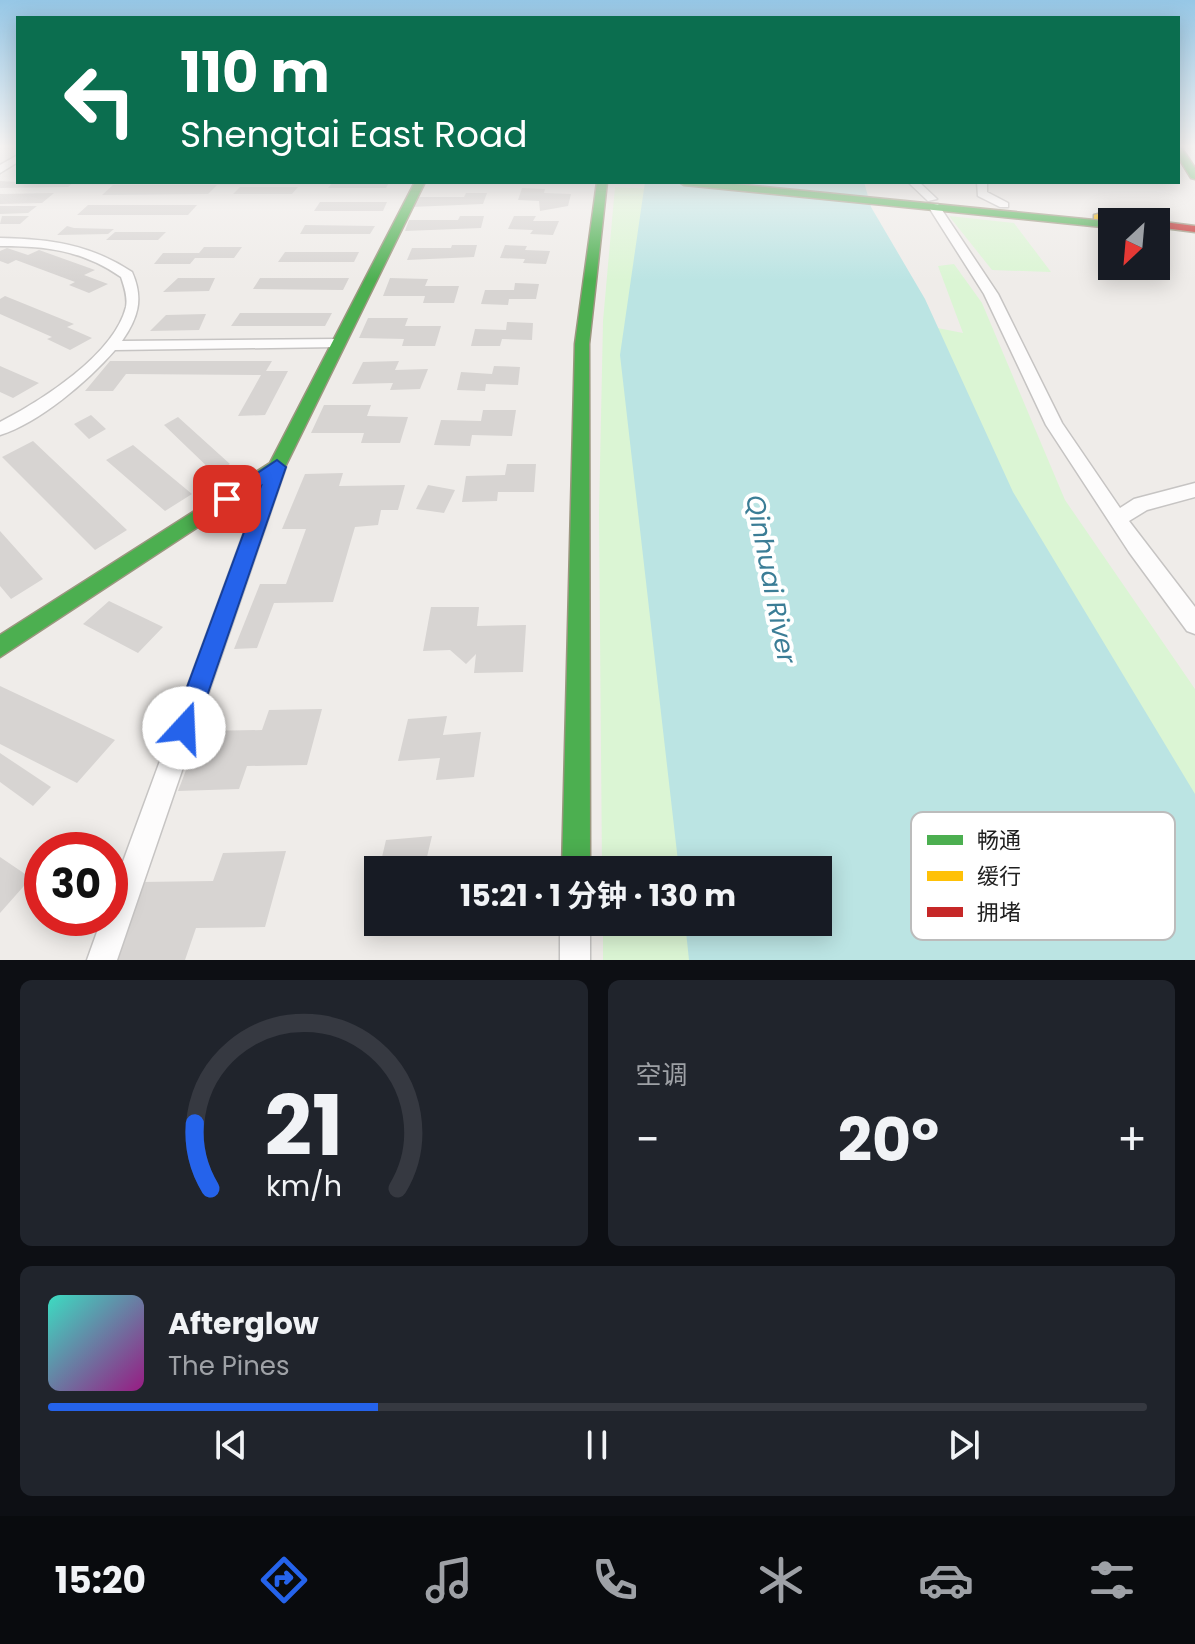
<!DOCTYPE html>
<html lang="zh">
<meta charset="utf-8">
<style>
:root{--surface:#171b24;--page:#20242c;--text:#f1f3f6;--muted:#9ea1a6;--line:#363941;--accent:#2563eb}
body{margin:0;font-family:Poppins,"Noto Sans SC",sans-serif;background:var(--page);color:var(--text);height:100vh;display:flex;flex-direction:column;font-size:30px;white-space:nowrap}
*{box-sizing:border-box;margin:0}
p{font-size:26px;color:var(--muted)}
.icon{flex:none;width:44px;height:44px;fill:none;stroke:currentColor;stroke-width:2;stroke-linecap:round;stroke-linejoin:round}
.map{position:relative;height:960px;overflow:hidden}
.panel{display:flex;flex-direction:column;gap:20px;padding:20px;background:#0d0f14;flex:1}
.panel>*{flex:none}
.banner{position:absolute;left:16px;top:16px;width:1164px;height:168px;border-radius:0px;box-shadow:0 4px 20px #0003;background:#0b6e4f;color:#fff;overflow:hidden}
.needle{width:52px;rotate:206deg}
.buttons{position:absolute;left:1098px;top:208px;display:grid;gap:16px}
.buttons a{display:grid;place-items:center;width:72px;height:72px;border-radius:0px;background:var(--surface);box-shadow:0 4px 20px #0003;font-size:40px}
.speed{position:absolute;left:24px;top:832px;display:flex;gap:16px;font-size:40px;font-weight:700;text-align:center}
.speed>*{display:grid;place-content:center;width:104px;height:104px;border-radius:50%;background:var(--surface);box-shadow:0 4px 20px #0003;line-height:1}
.speed .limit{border:12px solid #d22;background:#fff;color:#111}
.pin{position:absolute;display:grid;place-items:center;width:68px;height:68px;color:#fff;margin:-34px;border-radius:16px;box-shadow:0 4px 12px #0006}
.me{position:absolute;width:88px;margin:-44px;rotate:20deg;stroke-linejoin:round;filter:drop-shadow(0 0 6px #0008)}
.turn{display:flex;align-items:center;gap:28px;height:168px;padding:0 32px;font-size:36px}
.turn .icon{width:104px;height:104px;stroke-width:2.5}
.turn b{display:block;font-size:56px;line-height:68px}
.big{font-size:60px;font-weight:700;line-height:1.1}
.panel .widget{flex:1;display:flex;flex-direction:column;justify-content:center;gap:12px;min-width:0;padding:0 28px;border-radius:12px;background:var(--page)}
.panel .dial{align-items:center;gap:0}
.dial svg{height:208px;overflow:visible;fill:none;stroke:var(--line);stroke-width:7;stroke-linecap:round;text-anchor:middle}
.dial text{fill:var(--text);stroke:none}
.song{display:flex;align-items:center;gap:24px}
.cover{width:96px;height:96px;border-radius:12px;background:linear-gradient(135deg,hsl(170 70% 55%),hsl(310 70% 35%))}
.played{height:8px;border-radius:4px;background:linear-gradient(90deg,var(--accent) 30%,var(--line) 30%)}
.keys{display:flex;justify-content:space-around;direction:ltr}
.heat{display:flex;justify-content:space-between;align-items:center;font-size:44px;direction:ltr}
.panel .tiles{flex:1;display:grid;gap:20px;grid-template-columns:1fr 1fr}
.widget:last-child{grid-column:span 2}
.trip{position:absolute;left:364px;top:856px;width:468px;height:80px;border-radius:0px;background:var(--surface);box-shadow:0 4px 20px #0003;font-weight:700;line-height:80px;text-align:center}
.tabs{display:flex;height:128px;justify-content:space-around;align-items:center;background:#090b0e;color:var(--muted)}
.tabs .icon{width:56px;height:56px}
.tabs .current{color:var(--accent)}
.tabs b{font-size:36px;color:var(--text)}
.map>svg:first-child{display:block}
</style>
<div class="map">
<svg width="1195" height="960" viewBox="0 0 1195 960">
<rect width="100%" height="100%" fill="#efece9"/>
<path fill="#dbf5d4" d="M 615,187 L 654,189 L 652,272 L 963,333 L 938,266 L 954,264 L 982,303 L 1065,500 L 1195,689 L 1195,960 L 603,960 L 603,922 L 818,922 L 818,870 L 602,870 L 599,513 L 603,321 Z
M 949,216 L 1014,223 L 1051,272 L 992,270 Z"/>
<path fill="#bbe4e3" d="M 645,182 L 864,182 L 871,207 L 925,299 L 1013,492 L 1195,794 L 1195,960 L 689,960 L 685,922 L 818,922 L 818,870 L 679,870 L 620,355 Z"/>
<path fill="#d7d4d2" d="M 0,181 L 18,182 L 74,182 L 68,187 L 0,188 Z
M 333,182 L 389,182 L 386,188 L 328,188 Z
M 113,185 L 217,185 L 208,194 L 102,195 Z
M 240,187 L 298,187 L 292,194 L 233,194 Z
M 522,188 L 545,189 L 544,193 L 571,194 L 568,206 L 540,211 L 539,201 L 518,200 Z
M 54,193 L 42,203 L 0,204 L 0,194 Z
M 466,193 L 487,193 L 483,204 L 411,207 L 416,197 L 464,197 Z
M 320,202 L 387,202 L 383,211 L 314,211 Z
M 88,205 L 197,205 L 188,215 L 77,215 Z
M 0,206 L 37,206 L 28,213 L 0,214 Z
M 2,216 L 29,216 L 20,224 L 0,224 Z
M 460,216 L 484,216 L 481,228 L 405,231 L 409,220 L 458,220 Z
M 514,216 L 536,216 L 533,221 L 559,221 L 553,235 L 530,234 L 533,230 L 508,229 Z
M 305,225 L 375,226 L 370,234 L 300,234 Z
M 67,226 L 74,228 L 114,229 L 108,234 L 57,235 Z
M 115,232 L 166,232 L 158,240 L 106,240 Z
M 452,245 L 477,245 L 474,257 L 407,260 L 412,248 L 451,248 Z
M 505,245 L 527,246 L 525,250 L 550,251 L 546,264 L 523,263 L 525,259 L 500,258 Z
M 204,247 L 242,247 L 234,258 L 195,258 L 190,264 L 154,264 L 163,253 L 199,253 Z
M 7,248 L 28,255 L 39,250 L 95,270 L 84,275 L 108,284 L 89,293 L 69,285 L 75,282 L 16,260 L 8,264 L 0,261 L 0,251 Z
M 285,252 L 359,252 L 354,262 L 278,262 Z
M 178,278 L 215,278 L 209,291 L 163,292 Z
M 260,278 L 349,278 L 343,290 L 253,289 Z
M 390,278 L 428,279 L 425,286 L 459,286 L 454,303 L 423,303 L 425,296 L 383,296 Z
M 515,283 L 539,284 L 536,299 L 509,299 L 508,305 L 481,304 L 485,290 L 514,290 Z
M 5,296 L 74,324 L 67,327 L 92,338 L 70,350 L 47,339 L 52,337 L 0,314 L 0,299 Z
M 240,313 L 332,313 L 325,326 L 231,326 Z
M 206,314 L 199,330 L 150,331 L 166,315 Z
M 368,318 L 408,318 L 405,326 L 441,326 L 435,346 L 402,346 L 404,339 L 359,338 Z
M 507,322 L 533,323 L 532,340 L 502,339 L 500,346 L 471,346 L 475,329 L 506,330 Z
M 110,361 L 272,361 L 266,371 L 288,371 L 265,415 L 238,416 L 261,375 L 126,374 L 113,391 L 85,391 Z
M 399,361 L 395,370 L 428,369 L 420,389 L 390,390 L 393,383 L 352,384 L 363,362 Z
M 0,366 L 39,383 L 13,398 L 0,392 Z
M 494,366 L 520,367 L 518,385 L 486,384 L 485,391 L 457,390 L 461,372 L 492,374 Z
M 324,405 L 371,405 L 367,416 L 408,417 L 400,443 L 361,443 L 364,433 L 311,433 Z
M 483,410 L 516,410 L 512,436 L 472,435 L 470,446 L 434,445 L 441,420 L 481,421 Z
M 91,415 L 106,429 L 89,439 L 74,424 Z
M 178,417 L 230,464 L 215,474 L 164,425 Z
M 33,441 L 127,530 L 95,550 L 2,457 Z
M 133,445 L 192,494 L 165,511 L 106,460 Z
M 507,464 L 536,464 L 534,492 L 498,492 L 497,501 L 462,502 L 466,476 L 505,475 Z
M 343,473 L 339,486 L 405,485 L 398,510 L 381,510 L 378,525 L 355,527 L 333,602 L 274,603 L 257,648 L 234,649 L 260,584 L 286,584 L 306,529 L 282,529 L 305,474 Z
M 428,485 L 455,490 L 444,513 L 416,509 Z
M 0,531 L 43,579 L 11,599 L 0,586 Z
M 109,601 L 163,627 L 138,653 L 83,624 Z
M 431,607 L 479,607 L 477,626 L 526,625 L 523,672 L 474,673 L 476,654 L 466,664 L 450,650 L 423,651 Z
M 0,686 L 115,740 L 77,783 L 0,744 Z
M 322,709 L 307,765 L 247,766 L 239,789 L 178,791 L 201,731 L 262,730 L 269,710 Z
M 447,716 L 443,735 L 481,732 L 474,777 L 436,780 L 440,758 L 398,761 L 408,719 Z
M 0,753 L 51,787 L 33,806 L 0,782 Z
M 432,836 L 426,861 L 472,856 L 470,870 L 379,870 L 386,840 Z
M 286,851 L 265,927 L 196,928 L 185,960 L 111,960 L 141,882 L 213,881 L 223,853 Z
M 0,857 L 31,878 L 0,913 Z"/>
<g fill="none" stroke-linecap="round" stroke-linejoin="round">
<defs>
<path id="street" d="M 18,155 L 18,162 L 0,173 L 0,165 Z
M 908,182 L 919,182 L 937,199 L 928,201 Z
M 977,182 L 987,182 L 987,192 L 1008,203 L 1008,207 L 1000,207 L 978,196 Z
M 930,204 L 938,204 L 998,294 L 1062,423 L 1120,508 L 1134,499 L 1195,483 L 1195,497 L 1147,510 L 1129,521 L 1195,607 L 1195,634 L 1187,631 L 1129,552 L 1046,425 L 984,294 L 928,206 Z
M 0,238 C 49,239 90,244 132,272 C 144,299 138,318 122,341 L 338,339 L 345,343 L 338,347 L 115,350 C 88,381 39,423 0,435 L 0,422 C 41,401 114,355 126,307 C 128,297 124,286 121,277 C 82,250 46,246 0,246 Z
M 277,461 L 286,467 L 117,960 L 87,960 L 102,918 L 110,918 L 110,897 L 268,467 Z
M 560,922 L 590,922 L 590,960 L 560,960 Z"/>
<path id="fast" d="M 1178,147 L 1181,147 L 1195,168 L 1195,179 L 1191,178 L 1178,157 Z
M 415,182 L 425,182 L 283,471 L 0,657 L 0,635 L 270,463 Z
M 597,182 L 607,182 L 589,344 L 590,870 L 562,870 L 575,344 Z
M 679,182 L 715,182 L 1114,222 L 1112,228 L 684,185 Z"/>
<path id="slow" d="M 1098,214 L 1139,219 L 1145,222 L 1094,219 L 1094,215 Z"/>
<path id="jam" d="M 1156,221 L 1195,226 L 1195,232 L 1156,227 L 1156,222 L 1152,222 Z"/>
</defs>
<use href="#street" stroke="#c6c4c3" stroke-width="3"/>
<use href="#fast" stroke="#9b967f" stroke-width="3"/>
<use href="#slow" stroke="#9b967f" stroke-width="3"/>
<use href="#jam" stroke="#9b967f" stroke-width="3"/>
<use href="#street" fill="#fdfcfc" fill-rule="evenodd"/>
<use href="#fast" fill="#4caf50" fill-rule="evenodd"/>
<use href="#slow" fill="#ffc107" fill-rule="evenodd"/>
<use href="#jam" fill="#c62828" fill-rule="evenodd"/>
</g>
<linearGradient id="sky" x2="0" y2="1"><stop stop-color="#96c7e6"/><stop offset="0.52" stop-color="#f8f6f5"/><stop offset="1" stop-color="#f8f6f5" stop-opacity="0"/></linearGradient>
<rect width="1195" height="281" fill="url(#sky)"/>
<path fill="#2563eb" stroke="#184099" stroke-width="2" d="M 277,460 L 286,467 L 196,728 L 193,736 L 184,740 L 176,736 L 172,728 L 261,486 L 227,506 L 218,499 Z"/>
<g text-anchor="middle" stroke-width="8" stroke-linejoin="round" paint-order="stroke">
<g font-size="26" font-style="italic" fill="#3b7d96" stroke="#fff">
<text transform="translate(771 579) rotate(79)" y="9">Qinhuai River</text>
</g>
</g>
<rect x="911" y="812" width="264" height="128" rx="12" fill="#fff" stroke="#bcbcbc" stroke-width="2"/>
<rect x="927" y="835" width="36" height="10" fill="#4caf50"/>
<rect x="927" y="871" width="36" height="10" fill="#ffc107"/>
<rect x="927" y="907" width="36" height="10" fill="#c62828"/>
<g font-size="22" fill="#202020">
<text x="977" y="848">畅通</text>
<text x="977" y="884">缓行</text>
<text x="977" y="920">拥堵</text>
</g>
</svg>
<div class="buttons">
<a><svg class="needle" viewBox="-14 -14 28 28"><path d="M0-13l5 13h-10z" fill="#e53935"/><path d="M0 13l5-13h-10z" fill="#9ea1a6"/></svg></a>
</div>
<div class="speed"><div class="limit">30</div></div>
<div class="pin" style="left:227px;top:499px;background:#d93025"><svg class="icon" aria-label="arrive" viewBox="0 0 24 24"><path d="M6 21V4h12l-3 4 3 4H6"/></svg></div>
<svg class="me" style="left:184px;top:728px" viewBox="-20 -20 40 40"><circle r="19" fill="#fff"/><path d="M0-13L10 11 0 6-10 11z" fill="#2563eb"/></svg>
<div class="trip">15:21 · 1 分钟 · 130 m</div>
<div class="banner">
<div class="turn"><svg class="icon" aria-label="left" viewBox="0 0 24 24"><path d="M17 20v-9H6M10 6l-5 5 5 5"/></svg><div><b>110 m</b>Shengtai East Road</div></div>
</div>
</div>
<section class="panel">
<div class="tiles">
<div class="widget dial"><svg viewBox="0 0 100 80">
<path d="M14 69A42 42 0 1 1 86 69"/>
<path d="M14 69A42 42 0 0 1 8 44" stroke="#2563eb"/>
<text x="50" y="56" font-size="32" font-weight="700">21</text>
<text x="50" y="72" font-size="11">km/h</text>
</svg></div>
<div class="widget"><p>空调</p>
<div class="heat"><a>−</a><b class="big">20°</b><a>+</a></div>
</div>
<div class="widget">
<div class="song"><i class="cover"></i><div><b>Afterglow</b><p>The Pines</p></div></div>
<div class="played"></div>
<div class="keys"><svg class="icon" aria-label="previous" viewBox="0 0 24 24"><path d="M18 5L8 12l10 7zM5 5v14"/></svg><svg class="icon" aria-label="pause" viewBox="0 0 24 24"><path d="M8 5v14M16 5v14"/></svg><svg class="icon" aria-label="next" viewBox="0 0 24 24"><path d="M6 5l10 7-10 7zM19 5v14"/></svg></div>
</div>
</div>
</section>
<nav class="tabs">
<b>15:20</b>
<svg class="icon current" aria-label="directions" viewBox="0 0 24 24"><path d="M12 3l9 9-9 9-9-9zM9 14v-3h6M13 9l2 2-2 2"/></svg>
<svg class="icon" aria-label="music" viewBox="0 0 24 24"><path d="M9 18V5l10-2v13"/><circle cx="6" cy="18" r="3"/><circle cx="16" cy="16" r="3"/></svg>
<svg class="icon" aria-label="phone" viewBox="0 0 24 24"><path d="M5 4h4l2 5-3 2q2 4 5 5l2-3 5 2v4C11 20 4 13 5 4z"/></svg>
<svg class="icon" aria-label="climate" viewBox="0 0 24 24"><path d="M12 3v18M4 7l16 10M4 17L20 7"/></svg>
<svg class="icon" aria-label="car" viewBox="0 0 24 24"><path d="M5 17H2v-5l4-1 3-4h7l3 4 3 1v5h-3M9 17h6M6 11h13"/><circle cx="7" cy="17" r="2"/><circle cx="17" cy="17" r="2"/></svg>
<svg class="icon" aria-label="filters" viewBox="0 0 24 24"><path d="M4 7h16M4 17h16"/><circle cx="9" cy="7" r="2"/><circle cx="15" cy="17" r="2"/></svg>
</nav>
